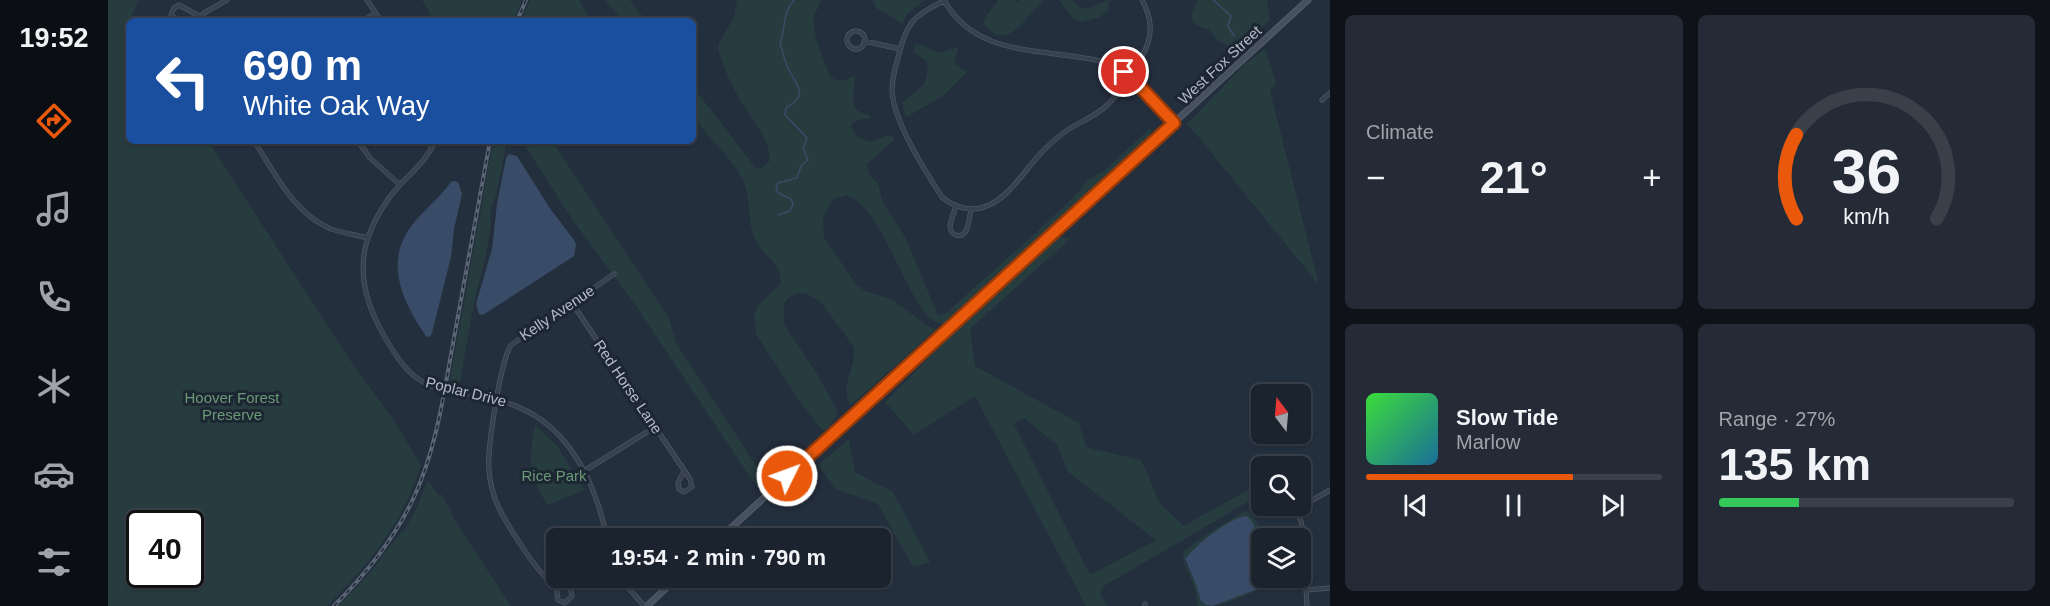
<!DOCTYPE html>
<meta charset="utf-8">
<style>
:root{--surface:#1b232e;--page:#242b36;--text:#f1f3f6;--muted:#a0a4aa;--line:#39404a;--accent:#ea580c}
body{margin:0;font-family:Helvetica,sans-serif;background:var(--page);color:var(--text);height:100vh;display:flex;flex-direction:column;font-size:22px;white-space:nowrap}
*{box-sizing:border-box;margin:0}
p{font-size:20px;color:var(--muted)}
.icon{flex:none;width:33px;height:33px;fill:none;stroke:currentColor;stroke-width:2;stroke-linecap:round;stroke-linejoin:round}
.map{position:relative;flex:1;overflow:hidden}
.side{display:flex;flex-direction:column;gap:15px;padding:15px;background:#0f1319;width:720px}
.side>*{flex:none}
.banner{position:absolute;left:18px;top:18px;width:570px;height:126px;border-radius:9px;box-shadow:0 2px 4px #0004,0 0 0 2px var(--line);background:#1a4fa0;color:#fff;overflow:hidden}
.needle{width:39px;rotate:344deg}
.buttons{position:absolute;left:1143px;top:384px;display:grid;gap:12px}
.buttons a{display:grid;place-items:center;width:60px;height:60px;border-radius:9px;background:var(--surface);box-shadow:0 2px 4px #0004,0 0 0 2px var(--line);font-size:30px}
.speed{position:absolute;left:18px;top:510px;display:flex;gap:12px;font-size:30px;font-weight:700;text-align:center}
.speed>*{display:grid;place-content:center;width:78px;height:78px;border-radius:50%;background:var(--surface);box-shadow:0 2px 4px #0004,0 0 0 2px var(--line);line-height:1}
.speed .limit{border:3px solid #111;border-radius:9px;background:#fff;color:#111}
.pin{position:absolute;display:grid;place-items:center;width:51px;height:51px;color:#fff;margin:-26px;border:3px solid #fff;border-radius:50%;box-shadow:0 2px 6px #0007}
.me{position:absolute;width:66px;margin:-33px;rotate:48deg;stroke-linejoin:round;filter:drop-shadow(0 0 4px #0008)}
.turn{display:flex;align-items:center;gap:21px;height:126px;padding:0 18px;font-size:27px}
.turn .icon{width:78px;height:78px;stroke-width:2.5}
.turn b{display:block;font-size:42px;line-height:51px}
.big{font-size:45px;font-weight:700;line-height:1.1}
.side .widget{flex:1;display:flex;flex-direction:column;justify-content:center;gap:9px;min-width:0;padding:0 21px;border-radius:9px;background:var(--page)}
.side .dial{align-items:center;gap:0}
.dial svg{height:156px;overflow:visible;fill:none;stroke:var(--line);stroke-width:7;stroke-linecap:round;text-anchor:middle}
.dial text{fill:var(--text);stroke:none}
.song{display:flex;align-items:center;gap:18px}
.cover{width:72px;height:72px;border-radius:9px;background:linear-gradient(135deg,hsl(120 70% 55%),hsl(200 70% 35%))}
.played{height:6px;border-radius:3px;background:linear-gradient(90deg,var(--accent) 70%,var(--line) 70%)}
.keys{display:flex;justify-content:space-around;direction:ltr}
.heat{display:flex;justify-content:space-between;align-items:center;font-size:33px;direction:ltr}
.charge{height:9px;border-radius:4px;background:linear-gradient(90deg,#34c759 27%,var(--line) 0)}
.side .tiles{flex:1;display:grid;gap:15px;grid-template-columns:repeat(2,1fr)}
.trip{position:absolute;left:438px;top:528px;width:345px;height:60px;border-radius:9px;background:var(--surface);box-shadow:0 2px 4px #0004,0 0 0 2px var(--line);font-weight:700;line-height:60px;text-align:center}
main{display:flex;flex:1;min-height:0}
.tabs{display:flex;flex-direction:column;width:108px;justify-content:space-around;align-items:center;background:#0b0e12;color:var(--muted)}
.tabs .icon{width:42px;height:42px}
.tabs .active{color:var(--accent)}
.tabs b{font-size:27px;color:var(--text)}
.map>svg:first-child{display:block}
</style>
<main>
<nav class="tabs">
<b>19:52</b>
<svg class="icon active" aria-label="directions" viewBox="0 0 24 24"><path d="M12 3l9 9-9 9-9-9zM9 14v-3h6M13 9l2 2-2 2"/></svg>
<svg class="icon" aria-label="music" viewBox="0 0 24 24"><path d="M9 18V5l10-2v13"/><circle cx="6" cy="18" r="3"/><circle cx="16" cy="16" r="3"/></svg>
<svg class="icon" aria-label="phone" viewBox="0 0 24 24"><path d="M5 4h4l2 5-3 2q2 4 5 5l2-3 5 2v4C11 20 4 13 5 4z"/></svg>
<svg class="icon" aria-label="climate" viewBox="0 0 24 24"><path d="M12 3v18M4 7l16 10M4 17L20 7"/></svg>
<svg class="icon" aria-label="car" viewBox="0 0 24 24"><path d="M5 17H2v-5l4-1 3-4h7l3 4 3 1v5h-3M9 17h6M6 11h13"/><circle cx="7" cy="17" r="2"/><circle cx="17" cy="17" r="2"/></svg>
<svg class="icon" aria-label="filters" viewBox="0 0 24 24"><path d="M4 7h16M4 17h16"/><circle cx="9" cy="7" r="2"/><circle cx="15" cy="17" r="2"/></svg>
</nav>
<div class="map">
<svg width="1222" height="606" viewBox="0 0 1222 606">
<rect width="100%" height="100%" fill="#242f3e"/>
<path fill="#263c3f" fill-rule="evenodd" d="M 0,0 L 31,0 L 21,21 L 21,141 L 100,141 L 240,357 L 287,422 L 313,465 C 297,520 259,567 219,606 L 0,606 ZM 32,524 L 82,524 L 82,574 L 32,574 Z
M 314,0 L 414,0 L 406,21 L 327,21 Z
M 422,0 L 471,0 L 483,21 L 413,21 Z
M 497,0 L 522,0 L 538,21 L 515,21 Z
M 629,0 L 713,0 C 712,6 707,11 706,17 C 705,31 710,45 715,58 C 720,75 726,89 747,75 C 747,87 742,98 748,110 L 763,116 L 762,119 C 754,119 748,119 743,126 C 747,135 752,139 762,142 L 780,135 L 787,137 L 786,140 L 759,164 L 762,175 L 770,184 L 775,203 L 796,235 L 830,315 L 837,314 L 920,240 L 972,191 L 977,182 L 997,170 L 1041,129 L 1043,130 L 1043,136 L 835,324 C 831,323 825,321 822,318 C 794,291 774,207 738,195 L 724,200 L 715,219 L 716,238 L 749,285 L 757,291 L 785,300 L 820,326 L 828,329 L 742,406 C 732,382 748,370 746,347 L 714,304 L 705,297 L 697,293 L 689,293 L 680,298 L 676,304 L 676,324 L 711,377 L 730,412 L 722,426 L 715,431 L 692,402 L 648,334 L 646,314 L 651,305 L 672,284 C 677,267 654,254 648,241 C 638,222 644,198 634,178 C 623,156 596,136 586,115 C 583,108 585,95 585,87 L 648,168 L 654,168 L 661,162 C 664,139 641,116 631,98 C 622,83 615,66 610,49 L 611,43 L 626,17 Z
M 764,0 L 817,0 L 799,14 L 794,24 L 775,11 L 770,10 Z
M 890,0 L 905,0 L 909,2 L 912,0 L 936,0 C 932,5 927,9 923,14 C 909,29 896,47 876,25 L 876,19 Z
M 951,0 L 964,0 C 981,19 986,0 1004,0 L 1001,3 L 1000,11 L 990,18 L 973,22 L 965,18 Z
M 1090,0 L 1159,0 L 1162,20 L 1135,44 L 1125,48 L 1111,41 L 1100,29 L 1090,26 L 1085,21 L 1083,14 Z
M 812,44 L 830,53 L 851,47 L 846,62 L 849,66 L 859,72 L 836,95 L 799,117 L 795,109 L 795,102 C 811,87 822,87 819,61 L 805,52 L 807,45 Z
M 1157,49 L 1168,83 L 1162,91 L 1211,285 L 1084,129 L 1078,125 L 1138,63 Z
M 385,141 L 399,141 L 388,196 L 382,211 L 383,225 L 378,255 L 366,303 L 352,382 L 342,380 Z
M 414,141 L 444,141 L 561,318 L 568,343 L 657,479 L 658,485 L 654,488 L 650,487 L 644,480 L 528,306 L 464,219 Z
M 943,235 L 962,239 L 862,329 L 867,366 L 971,423 L 978,447 L 1032,460 C 1043,474 1043,491 1054,505 C 1060,513 1069,517 1075,526 L 1153,483 L 1153,494 L 1145,499 L 996,586 L 992,593 L 999,606 L 978,606 L 867,396 L 806,435 L 777,402 ZM 916,418 L 949,445 L 960,472 L 1048,540 L 982,575 L 906,424 Z
M 427,425 L 450,447 L 476,490 L 440,505 C 420,476 420,458 427,425 Z
M 741,439 L 747,472 L 785,492 L 822,562 L 805,567 L 770,504 L 728,489 L 710,465 Z
M 320,480 L 330,495 L 333,494 L 340,505 L 346,519 L 403,606 L 230,606 L 261,574 L 293,532 L 296,531 L 309,507 Z
M 1137,511 C 1159,520 1154,558 1154,578 L 1157,578 L 1157,586 C 1148,592 1113,606 1102,606 L 1152,587 L 1153,578 L 1151,542 L 1134,517 L 1109,531 L 1079,556 L 1077,562 L 1088,585 L 1093,601 L 1101,606 L 1090,606 L 1087,588 L 1076,564 L 1075,552 L 1099,534 Z"/>
<path fill="#394c67" d="M 401,154 L 409,156 L 441,207 L 466,240 L 468,245 L 466,256 L 375,315 L 371,314 L 368,304 L 384,249 L 389,204 L 398,158 Z
M 346,181 L 350,182 L 354,194 L 346,229 L 343,257 L 324,333 L 322,337 L 318,336 C 296,304 276,264 302,228 C 314,211 331,199 343,182 Z
M 1139,516 C 1153,528 1156,570 1152,588 L 1104,606 L 1098,605 L 1093,601 L 1088,585 L 1077,559 C 1088,545 1122,517 1139,516 Z"/>
<g fill="none" stroke-linecap="round" stroke-linejoin="round">
<path stroke="#394c67" stroke-width="1.5" d="M 1105,0 L 1123,16 L 1120,26 L 1126,36
M 670,215 L 682,211 L 685,204 L 683,199 L 670,193 L 668,186 L 670,183 L 689,178 L 693,166 L 700,160 L 695,148 L 699,138 L 677,115 L 678,108 C 700,95 691,89 682,72 C 677,63 675,53 672,43 C 678,28 674,13 686,0"/>
<defs>
<path id="street" d="M 259,0 L 273,21
M 836,0 C 864,51 919,49 970,57 C 982,59 995,60 1006,66 C 1030,77 1048,104 1066,123
M 836,1 C 804,16 798,24 790,58 C 787,68 784,79 784,90 C 785,121 817,171 834,197 C 847,208 865,213 881,205 C 904,195 918,167 936,150 C 943,143 952,135 961,129 C 972,122 985,117 996,108 C 1007,99 1014,88 1022,76 C 1039,51 1051,30 1034,0
M 70,21 L 63,15 L 66,8 L 71,5 L 93,17
M 90,21 L 96,13 L 119,0
M 255,21 L 268,13
M739 40a9 9 0 1 1 18 0a9 9 0 1 1-18 0Z
M 756,41 L 792,49
M 1214,100 L 1222,93
M 146,141 C 167,173 186,214 223,229 C 235,233 248,235 260,238
M 241,141 L 250,141
M 250,141 L 262,158 L 292,185
M 327,141 C 319,160 304,172 290,187 C 277,201 267,219 260,237 C 247,278 262,315 284,349 C 293,363 303,377 319,384 C 328,389 339,390 349,392 C 380,397 409,402 435,421 C 472,449 490,495 499,538
M 848,206 C 846,212 843,220 842,226 C 842,237 855,239 859,229 C 861,223 862,215 863,209
M 464,303 L 582,479 L 584,487 L 576,492 L 571,489 L 570,483 L 576,471
M 476,471 L 547,427
M 1187,506 L 1193,521 L 1195,532 L 1199,606
M 1189,509 L 1222,490
M 472,578 C 464,581 455,586 446,583 C 432,579 397,521 390,506 C 385,495 382,483 381,470 C 379,449 392,363 403,345 L 506,274
M 512,578 L 536,606
M 448,584 L 450,600 L 457,603 L 464,596 L 461,582
M 1198,590 L 1222,588
M 1037,604 L 1037,606"/>
<path id="secondary" d="M 612,538 L 1200,0
M 539,606 L 569,578"/>
</defs>
<use href="#street" stroke="#565f6c" stroke-width="5"/>
<use href="#secondary" stroke="#565f6c" stroke-width="7"/>
<use href="#street" stroke="#38414e" stroke-width="4"/>
<use href="#secondary" stroke="#465061" stroke-width="5"/>
<defs>
<path id="rail" d="M 409,21 L 418,0
M 226,606 C 258,574 287,538 306,497 C 329,447 336,392 346,338 C 358,272 370,207 382,141"/>
</defs>
<use href="#rail" stroke="#5a6575" stroke-width="4"/>
<use href="#rail" stroke="#1d2633" stroke-width="1.5" stroke-dasharray="4.5" stroke-linecap="butt"/>
</g>
<g fill="none" stroke-linecap="round" stroke-linejoin="round">
<defs>
<path id="route" d="M 679,476 L 1066,123 L 1022,76 L 1016,72"/>
</defs>
<use href="#route" stroke="#983908" stroke-width="15"/>
<use href="#route" stroke="#ea580c" stroke-width="10"/>
</g>
<g text-anchor="middle" stroke-width="6" stroke-linejoin="round" paint-order="stroke">
<g font-size="15" fill="#b4bcc9" stroke="#1d2633">
<text transform="translate(1112 65) rotate(-43)" y="5">West Fox Street</text>
<text transform="translate(449 313) rotate(-34)" y="5">Kelly Avenue</text>
<text transform="translate(520 387) rotate(56)" y="5">Red Horse Lane</text>
<text transform="translate(358 392) rotate(14)" y="5">Poplar Drive</text>
</g>
<g font-size="15" fill="#6b9a76" stroke="#1d2633">
<text x="124" y="403">Hoover Forest<tspan x="124" dy="17">Preserve</tspan></text>
<text x="446" y="481">Rice Park</text>
</g>
</g>
</svg>
<div class="buttons">
<a><svg class="needle" viewBox="-14 -14 28 28"><path d="M0-13l5 13h-10z" fill="#e53935"/><path d="M0 13l5-13h-10z" fill="#a0a4aa"/></svg></a>
<a><svg class="icon" aria-label="search" viewBox="0 0 24 24"><circle cx="10" cy="10" r="6"/><path d="M15 15l6 6"/></svg></a>
<a><svg class="icon" aria-label="layers" viewBox="0 0 24 24"><path d="M12 4l9 5-9 5-9-5zM3 14l9 5 9-5"/></svg></a>
</div>
<div class="speed"><div class="limit">40</div></div>
<div class="pin" style="left:1016px;top:72px;background:#d93025"><svg class="icon" aria-label="arrive" viewBox="0 0 24 24"><path d="M6 21V4h12l-3 4 3 4H6"/></svg></div>
<svg class="me" style="left:679px;top:476px" viewBox="-20 -20 40 40"><circle r="17" fill="#ea580c" stroke="#fff" stroke-width="3"/><path d="M0-11L8 9 0 5-8 9z" fill="#fff"/></svg>
<div class="trip">19:54 · 2 min · 790 m</div>
<div class="banner">
<div class="turn"><svg class="icon" aria-label="left" viewBox="0 0 24 24"><path d="M17 20v-9H6M10 6l-5 5 5 5"/></svg><div><b>690 m</b>White Oak Way</div></div>
</div>
</div>
<section class="side">
<div class="tiles">
<div class="widget"><p>Climate</p>
<div class="heat"><a>−</a><b class="big">21°</b><a>+</a></div>
</div>
<div class="widget dial"><svg viewBox="0 0 100 80">
<path d="M14 69A42 42 0 1 1 86 69"/>
<path d="M14 69A42 42 0 0 1 14 26" stroke="#ea580c"/>
<text x="50" y="56" font-size="32" font-weight="700">36</text>
<text x="50" y="72" font-size="11">km/h</text>
</svg></div>
<div class="widget">
<div class="song"><i class="cover"></i><div><b>Slow Tide</b><p>Marlow</p></div></div>
<div class="played"></div>
<div class="keys"><svg class="icon" aria-label="previous" viewBox="0 0 24 24"><path d="M18 5L8 12l10 7zM5 5v14"/></svg><svg class="icon" aria-label="pause" viewBox="0 0 24 24"><path d="M8 5v14M16 5v14"/></svg><svg class="icon" aria-label="next" viewBox="0 0 24 24"><path d="M6 5l10 7-10 7zM19 5v14"/></svg></div>
</div>
<div class="widget"><p>Range · 27%</p><b class="big">135 km</b><div class="charge"></div></div>
</div>
</section>
</main>
